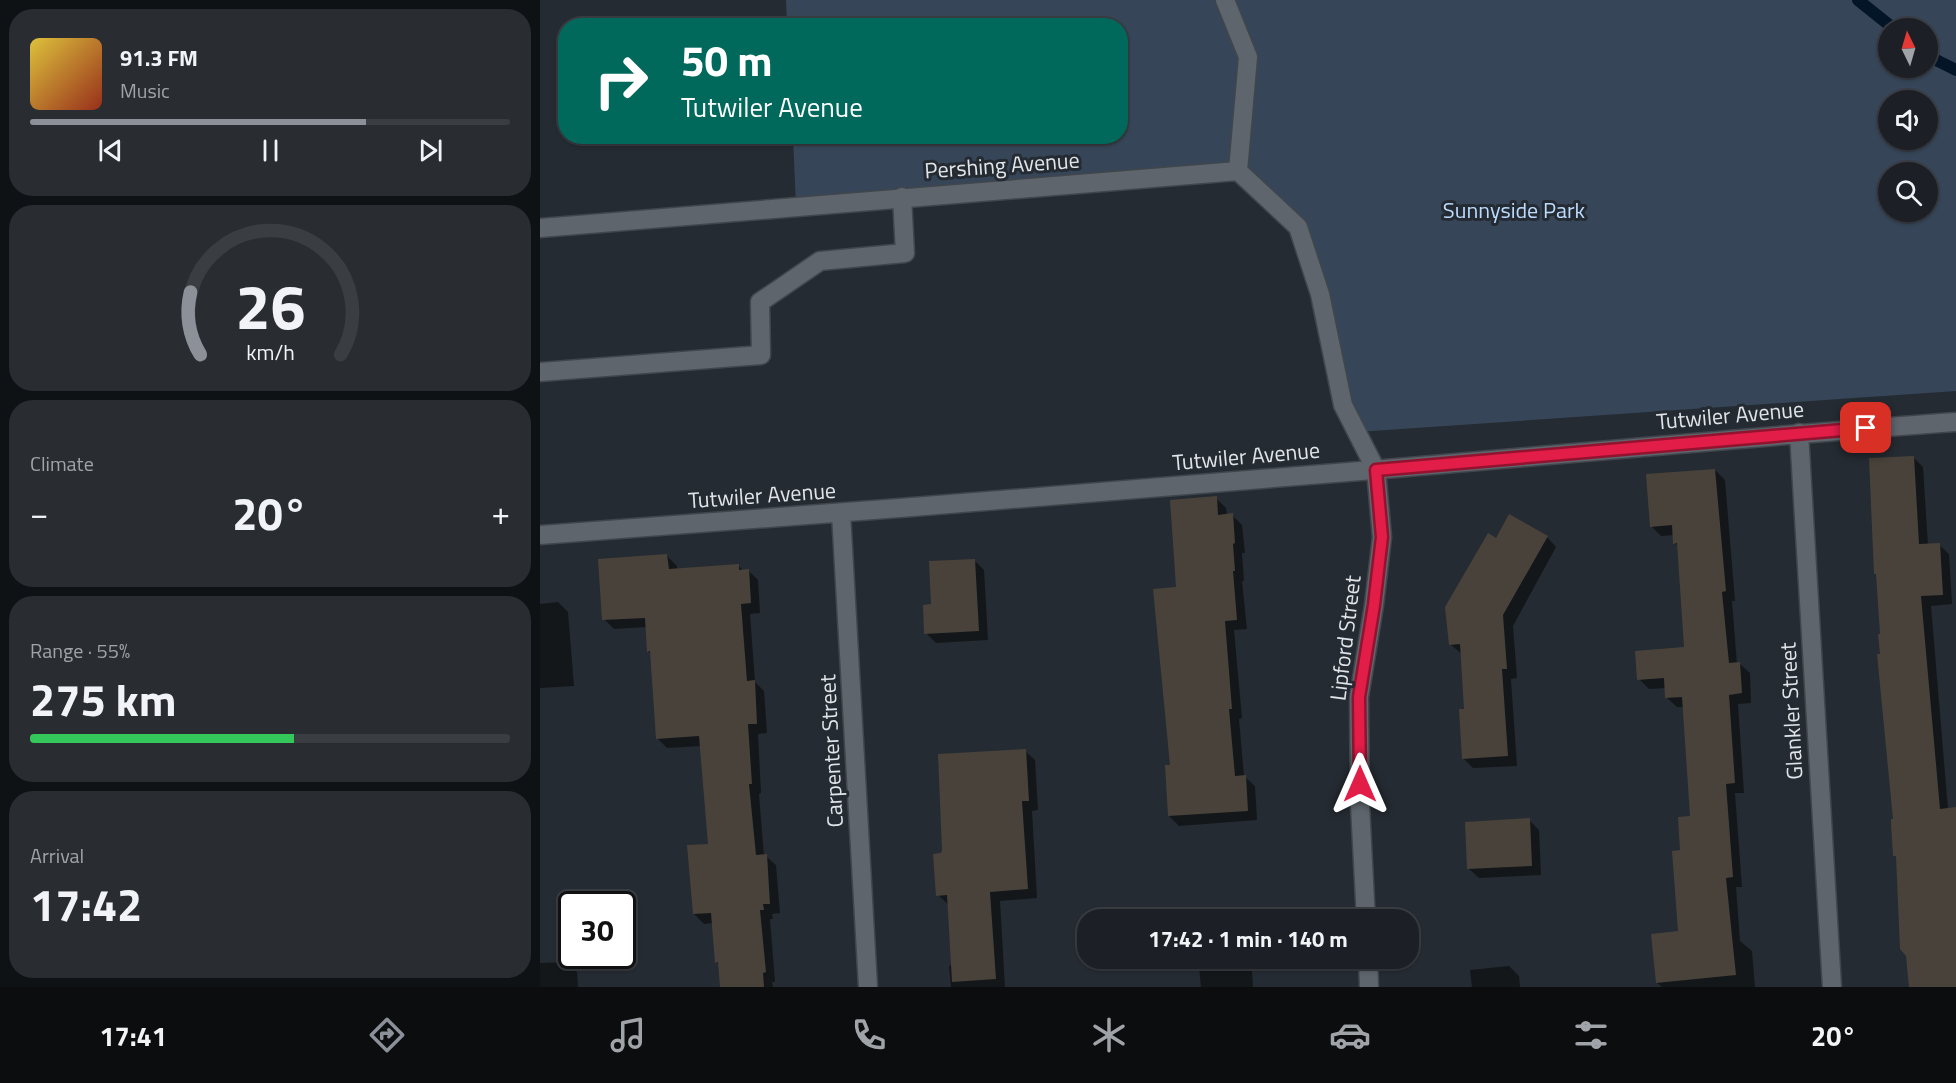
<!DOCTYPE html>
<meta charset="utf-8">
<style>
:root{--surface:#1c2026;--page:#292d32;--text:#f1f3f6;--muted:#a0a3a7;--line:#3a3e43;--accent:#8c9099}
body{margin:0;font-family:"Titillium Web",sans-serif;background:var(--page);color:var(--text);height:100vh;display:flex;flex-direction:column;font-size:22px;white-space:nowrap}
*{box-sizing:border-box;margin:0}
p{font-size:20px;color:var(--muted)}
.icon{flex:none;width:33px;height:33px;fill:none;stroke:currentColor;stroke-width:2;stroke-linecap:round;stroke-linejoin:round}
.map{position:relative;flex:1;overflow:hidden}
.side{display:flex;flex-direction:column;gap:9px;padding:9px;background:#0f1215;width:540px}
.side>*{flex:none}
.guide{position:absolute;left:18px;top:18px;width:570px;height:126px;border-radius:24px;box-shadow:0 2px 4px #0004,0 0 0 2px var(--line);background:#00695c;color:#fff;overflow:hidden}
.needle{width:39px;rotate:355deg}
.fabs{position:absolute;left:1338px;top:18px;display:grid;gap:12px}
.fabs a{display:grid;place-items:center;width:60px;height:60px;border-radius:50%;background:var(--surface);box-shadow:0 2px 4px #0004,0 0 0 2px var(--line);font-size:30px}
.speed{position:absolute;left:18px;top:891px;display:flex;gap:12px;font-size:30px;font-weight:700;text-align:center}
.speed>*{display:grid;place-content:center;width:78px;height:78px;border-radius:50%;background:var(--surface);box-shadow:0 2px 4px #0004,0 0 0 2px var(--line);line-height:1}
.speed .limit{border:3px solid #111;border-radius:9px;background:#fff;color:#111}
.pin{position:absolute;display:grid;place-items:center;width:51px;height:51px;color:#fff;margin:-26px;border-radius:12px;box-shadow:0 3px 9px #0006}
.me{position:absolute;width:66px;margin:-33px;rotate:0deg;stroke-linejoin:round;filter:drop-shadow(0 0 4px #0008)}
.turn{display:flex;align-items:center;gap:21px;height:126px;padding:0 24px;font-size:27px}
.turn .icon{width:78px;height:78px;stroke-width:2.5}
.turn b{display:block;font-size:42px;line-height:51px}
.big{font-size:45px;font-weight:700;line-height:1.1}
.side .tile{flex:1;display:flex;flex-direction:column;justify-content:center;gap:9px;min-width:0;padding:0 21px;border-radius:24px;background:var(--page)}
.side .dial{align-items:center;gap:0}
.dial svg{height:156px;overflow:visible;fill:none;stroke:var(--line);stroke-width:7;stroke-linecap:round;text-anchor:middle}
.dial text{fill:var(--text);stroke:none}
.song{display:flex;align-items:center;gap:18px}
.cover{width:72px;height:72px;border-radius:9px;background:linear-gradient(135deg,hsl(50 70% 55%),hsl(10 70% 35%))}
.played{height:6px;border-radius:3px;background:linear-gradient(90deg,var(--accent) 70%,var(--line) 70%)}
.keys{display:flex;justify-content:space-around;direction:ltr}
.heat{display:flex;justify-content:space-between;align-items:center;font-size:33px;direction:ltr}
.charge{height:9px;border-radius:4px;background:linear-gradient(90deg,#34c759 55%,var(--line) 0)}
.trip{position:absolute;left:537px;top:909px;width:342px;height:60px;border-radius:24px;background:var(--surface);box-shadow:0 2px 4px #0004,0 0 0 2px var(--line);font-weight:700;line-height:60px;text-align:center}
.tabs{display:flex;height:96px;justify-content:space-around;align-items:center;background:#0b0d0f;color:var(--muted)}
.tabs .icon{width:42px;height:42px}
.tabs .selected{color:var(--accent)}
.tabs b{font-size:27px;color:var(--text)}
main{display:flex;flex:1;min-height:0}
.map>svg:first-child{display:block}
</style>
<main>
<section class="side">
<div class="tile">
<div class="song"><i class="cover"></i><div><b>91.3 FM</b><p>Music</p></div></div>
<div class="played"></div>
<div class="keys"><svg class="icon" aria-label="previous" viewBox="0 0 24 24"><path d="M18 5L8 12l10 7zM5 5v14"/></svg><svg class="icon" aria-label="pause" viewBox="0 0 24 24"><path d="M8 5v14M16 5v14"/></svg><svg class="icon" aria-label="next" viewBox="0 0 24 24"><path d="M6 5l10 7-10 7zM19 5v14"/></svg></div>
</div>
<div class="tile dial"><svg viewBox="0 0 100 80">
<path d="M14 69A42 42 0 1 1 86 69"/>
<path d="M14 69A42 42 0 0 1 9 37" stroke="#8c9099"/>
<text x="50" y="56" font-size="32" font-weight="700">26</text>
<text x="50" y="72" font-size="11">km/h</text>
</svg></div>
<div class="tile"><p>Climate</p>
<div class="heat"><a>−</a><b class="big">20°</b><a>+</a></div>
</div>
<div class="tile"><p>Range · 55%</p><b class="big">275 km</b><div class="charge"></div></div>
<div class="tile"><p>Arrival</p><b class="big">17:42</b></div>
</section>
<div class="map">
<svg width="1416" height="987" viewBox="0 0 1416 987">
<rect width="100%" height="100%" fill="#252b32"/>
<path fill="#364658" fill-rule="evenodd" d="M 246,0 L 1416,0 L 1416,391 L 817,432 L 758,227 L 698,171 L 256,206 L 253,137 L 580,136 L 580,26 L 247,25 ZM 1348,28 L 1388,28 L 1388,68 L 1348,68 ZM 1348,100 L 1388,100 L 1388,140 L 1348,140 ZM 1348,172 L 1388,172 L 1388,212 L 1348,212 Z"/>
<path fill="#0007" d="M 1373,457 L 1383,467 L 1388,545 L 1399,545 L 1409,554 L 1412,604 L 1391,606 L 1408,809 L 1416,809 L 1416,987 L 1370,987 L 1357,857 L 1355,855 L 1355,820 L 1342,655 L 1338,576 L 1335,574 Z
M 1175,470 L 1185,480 L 1195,601 L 1192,601 L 1197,664 L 1200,664 L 1210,673 L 1211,703 L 1198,704 L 1204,793 L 1195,793 L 1202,887 L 1196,887 L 1200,941 L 1212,951 L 1215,987 L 1122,987 L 1117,983 L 1140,933 L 1142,851 L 1152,817 L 1145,707 L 1137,707 L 1127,698 L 1126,688 L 1109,689 L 1099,679 L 1146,649 L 1139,547 L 1135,543 L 1134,535 L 1121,536 L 1111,526 Z
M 676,498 L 686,508 L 687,516 L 692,515 L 702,525 L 705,553 L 702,553 L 704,581 L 702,581 L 707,629 L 694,630 L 702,718 L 699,719 L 704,776 L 715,786 L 717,820 L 639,826 L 629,816 L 638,588 Z
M 1007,537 L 1016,547 L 973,626 L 977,678 L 971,679 L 977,766 L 933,768 L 923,758 L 926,710 L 922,654 L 910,644 L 956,540 Z
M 127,556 L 137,566 L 137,570 L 198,565 L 203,571 L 208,570 L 218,580 L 220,613 L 210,614 L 215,682 L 224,691 L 227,733 L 218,734 L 221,793 L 219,794 L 224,856 L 226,856 L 236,865 L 240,913 L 232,914 L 233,919 L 230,919 L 235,982 L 232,982 L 233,987 L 181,987 L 180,965 L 176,962 L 173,923 L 164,924 L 154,914 L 170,845 L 161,746 L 127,748 L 117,738 L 111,654 L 108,651 L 107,627 L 74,629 L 64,619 Z
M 434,560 L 444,570 L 448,640 L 396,643 L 386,633 L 393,606 Z
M 18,602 L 28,612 L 34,686 L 0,688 L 0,604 Z
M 485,751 L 495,760 L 498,810 L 492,811 L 497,898 L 460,901 L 465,987 L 411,987 L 409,966 L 412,965 L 409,905 L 398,895 L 403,854 Z
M 989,820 L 999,830 L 1001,875 L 939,878 L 929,869 Z
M 658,958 L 711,958 L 713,987 L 661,987 Z
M 27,962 L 37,972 L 38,987 L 0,987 L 0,963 Z
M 969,966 L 979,976 L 980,987 L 932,987 L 930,970 Z"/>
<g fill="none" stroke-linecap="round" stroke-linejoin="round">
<path stroke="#041528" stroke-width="12" d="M 1318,0 L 1353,28
M 1388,56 L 1416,70"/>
</g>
<path fill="#49423b" d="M 1374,456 L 1379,544 L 1400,543 L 1403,595 L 1381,596 L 1400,809 L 1416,807 L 1416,987 L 1369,987 L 1366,956 L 1360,949 L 1356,856 L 1353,856 L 1351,824 L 1351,819 L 1353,819 L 1337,654 L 1340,654 L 1338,634 L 1340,634 L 1336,574 L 1334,574 L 1329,458 Z
M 1175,469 L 1186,591 L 1182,592 L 1189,663 L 1200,662 L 1202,693 L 1189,695 L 1195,783 L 1186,784 L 1193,877 L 1186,878 L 1196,975 L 1116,983 L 1111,934 L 1138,931 L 1132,851 L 1140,850 L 1138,817 L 1150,816 L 1142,697 L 1125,698 L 1124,678 L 1097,680 L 1095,651 L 1144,647 L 1137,543 L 1133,544 L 1132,525 L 1110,527 L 1106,474 Z
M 677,496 L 678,515 L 693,513 L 695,543 L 693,544 L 695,571 L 693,571 L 697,620 L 685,621 L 692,709 L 689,709 L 695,776 L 706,775 L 708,811 L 628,816 L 625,765 L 630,765 L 613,589 L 636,587 L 630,500 Z
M 969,514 L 1008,536 L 963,615 L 967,669 L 962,669 L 968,756 L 922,759 L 919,709 L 924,709 L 920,644 L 909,645 L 905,607 L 948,533 L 956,538 Z
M 127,554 L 129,569 L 199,564 L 199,570 L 209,569 L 211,603 L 201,604 L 207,681 L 215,680 L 217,724 L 208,724 L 212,784 L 209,784 L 216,855 L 227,854 L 230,904 L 223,904 L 224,910 L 220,910 L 226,972 L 223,973 L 224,987 L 180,987 L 178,962 L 175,963 L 171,913 L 153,914 L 147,845 L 168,844 L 159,736 L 116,739 L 110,651 L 107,652 L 105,618 L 62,620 L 58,559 Z
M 435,559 L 439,631 L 384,634 L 383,605 L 391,604 L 389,561 Z
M 486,749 L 489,801 L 482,801 L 488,889 L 450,892 L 456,979 L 412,982 L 407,895 L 396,896 L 393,854 L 401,853 L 402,850 L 398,754 Z
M 990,818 L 992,866 L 927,869 L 925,822 Z"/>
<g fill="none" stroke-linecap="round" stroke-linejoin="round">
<defs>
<path id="minor" d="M 685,0 L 708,57 L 698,171
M 0,228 L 698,171 L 758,227 L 780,294 L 803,405 L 836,470 L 842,537 L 834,605 L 819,697 L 820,805 L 826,920
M 0,372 L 221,355 L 220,302 L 280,261 L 365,253 L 362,197
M 1259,433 L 1292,987
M 301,513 L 328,987
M 0,535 C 278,515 555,493 833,470 C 1027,454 1221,436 1416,422
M 828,958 L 829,987"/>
</defs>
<use href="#minor" stroke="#41464c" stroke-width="21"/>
<use href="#minor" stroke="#5e656d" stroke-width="18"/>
</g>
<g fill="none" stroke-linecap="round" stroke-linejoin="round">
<defs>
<path id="route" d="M 820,784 L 819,697 L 834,605 L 842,537 L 836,470 L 1326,428"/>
</defs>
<use href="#route" stroke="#92132f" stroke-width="15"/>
<use href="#route" stroke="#e11d48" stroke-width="10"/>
</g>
<g text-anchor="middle" stroke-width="6" stroke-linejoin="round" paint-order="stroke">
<g font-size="22" fill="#e1e5ea" stroke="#252b32">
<text transform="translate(462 165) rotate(-4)" y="8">Pershing Avenue</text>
<text transform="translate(1190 415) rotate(-5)" y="8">Tutwiler Avenue</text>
<text transform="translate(706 456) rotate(-5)" y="8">Tutwiler Avenue</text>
<text transform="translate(222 495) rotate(-4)" y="8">Tutwiler Avenue</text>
<text transform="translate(805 638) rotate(-83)" y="8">Lipford Street</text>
<text transform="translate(1251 711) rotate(-93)" y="8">Glankler Street</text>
<text transform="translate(291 751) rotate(-93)" y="8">Carpenter Street</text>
</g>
<g font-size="22" fill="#bbdbff" stroke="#252b32">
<text x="974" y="218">Sunnyside Park</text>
</g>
</g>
</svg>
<div class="fabs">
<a><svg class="needle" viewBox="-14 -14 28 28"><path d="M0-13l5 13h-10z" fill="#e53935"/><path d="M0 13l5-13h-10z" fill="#a0a3a7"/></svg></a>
<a><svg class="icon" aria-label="sound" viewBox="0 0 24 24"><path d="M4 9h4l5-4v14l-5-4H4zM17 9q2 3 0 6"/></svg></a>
<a><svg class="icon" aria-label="search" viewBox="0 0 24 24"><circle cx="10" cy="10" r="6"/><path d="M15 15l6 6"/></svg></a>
</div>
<div class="speed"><div class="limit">30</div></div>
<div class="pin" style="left:1326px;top:428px;background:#d93025"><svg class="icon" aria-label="arrive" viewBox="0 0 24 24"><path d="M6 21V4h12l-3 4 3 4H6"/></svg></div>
<svg class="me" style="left:820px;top:784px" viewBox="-20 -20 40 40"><path d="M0-17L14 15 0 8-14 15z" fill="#e11d48" stroke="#fff" stroke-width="4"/></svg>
<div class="trip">17:42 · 1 min · 140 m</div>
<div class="guide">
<div class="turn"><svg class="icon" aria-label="right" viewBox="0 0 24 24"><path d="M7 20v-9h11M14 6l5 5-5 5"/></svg><div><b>50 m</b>Tutwiler Avenue</div></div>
</div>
</div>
</main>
<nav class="tabs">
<b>17:41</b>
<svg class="icon selected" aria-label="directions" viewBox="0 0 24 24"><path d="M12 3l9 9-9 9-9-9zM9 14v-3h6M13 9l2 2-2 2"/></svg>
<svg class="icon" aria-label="music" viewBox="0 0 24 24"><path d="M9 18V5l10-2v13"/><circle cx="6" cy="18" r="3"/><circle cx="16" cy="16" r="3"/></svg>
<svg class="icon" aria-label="phone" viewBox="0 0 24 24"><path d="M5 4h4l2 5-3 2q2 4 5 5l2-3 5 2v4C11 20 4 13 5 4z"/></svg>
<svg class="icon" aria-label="climate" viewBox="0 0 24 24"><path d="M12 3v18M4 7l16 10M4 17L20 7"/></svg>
<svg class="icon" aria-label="car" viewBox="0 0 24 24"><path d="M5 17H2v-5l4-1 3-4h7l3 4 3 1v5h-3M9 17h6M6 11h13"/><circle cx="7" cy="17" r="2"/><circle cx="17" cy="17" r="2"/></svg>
<svg class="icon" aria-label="filters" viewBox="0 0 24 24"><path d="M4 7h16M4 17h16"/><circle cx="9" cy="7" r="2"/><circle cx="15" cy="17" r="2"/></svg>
<b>20°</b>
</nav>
